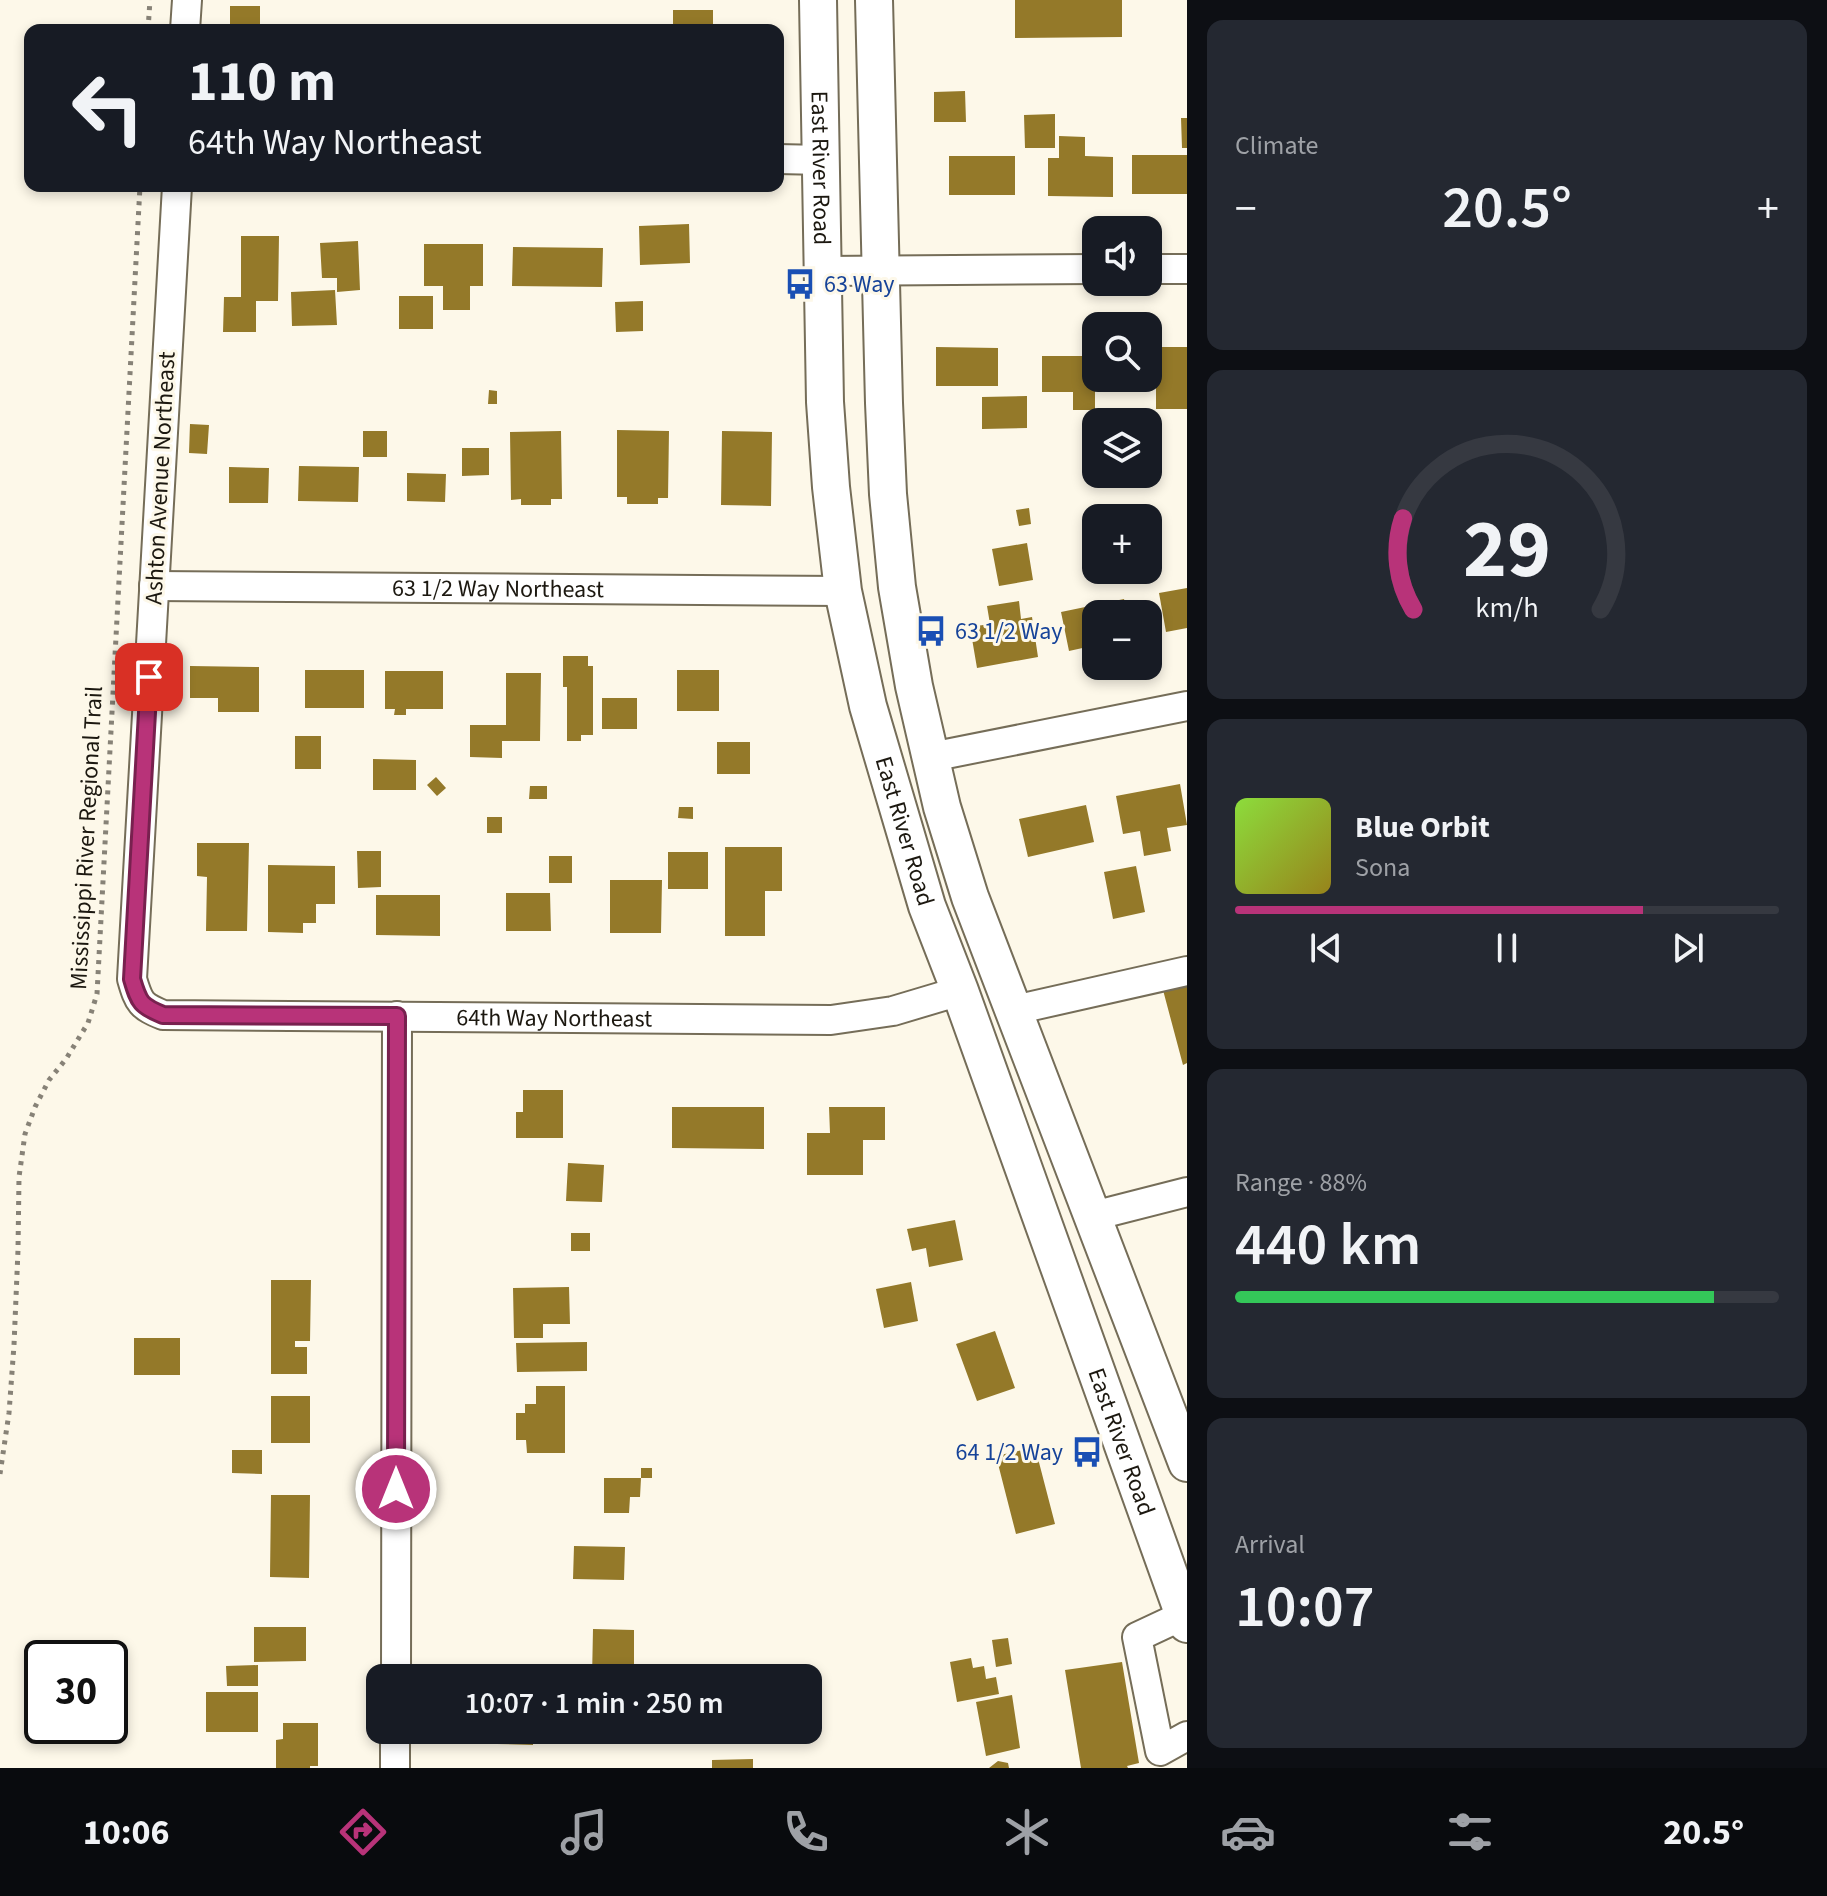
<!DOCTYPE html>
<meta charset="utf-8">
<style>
:root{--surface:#171b24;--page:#242831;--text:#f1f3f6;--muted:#9ea1a6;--line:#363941;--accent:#b83379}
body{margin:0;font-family:"Source Sans 3",sans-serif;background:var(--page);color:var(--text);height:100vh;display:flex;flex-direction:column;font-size:30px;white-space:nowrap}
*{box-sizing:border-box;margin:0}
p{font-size:26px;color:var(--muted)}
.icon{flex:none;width:44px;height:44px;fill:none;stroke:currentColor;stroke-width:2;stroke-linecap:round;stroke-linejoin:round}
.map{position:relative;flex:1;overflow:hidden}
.side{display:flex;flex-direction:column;gap:20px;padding:20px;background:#0d0f14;width:640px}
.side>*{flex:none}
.hud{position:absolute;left:24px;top:24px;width:760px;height:168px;border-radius:16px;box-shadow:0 4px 12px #0003;background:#171b24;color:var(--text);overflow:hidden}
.fabs{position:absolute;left:1082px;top:216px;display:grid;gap:16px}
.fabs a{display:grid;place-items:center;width:80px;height:80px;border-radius:16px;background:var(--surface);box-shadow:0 4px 12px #0003;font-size:40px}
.speed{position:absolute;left:24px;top:1640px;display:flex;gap:16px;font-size:40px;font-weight:700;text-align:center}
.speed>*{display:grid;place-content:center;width:104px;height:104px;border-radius:50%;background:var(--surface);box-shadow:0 4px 12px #0003;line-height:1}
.speed .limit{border:4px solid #111;border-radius:12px;background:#fff;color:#111}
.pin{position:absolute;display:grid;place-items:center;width:68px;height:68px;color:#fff;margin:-34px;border-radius:16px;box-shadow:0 4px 12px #0006}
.me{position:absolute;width:88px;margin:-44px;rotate:0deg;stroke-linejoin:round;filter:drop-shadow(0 0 6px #0008)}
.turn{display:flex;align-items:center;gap:28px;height:168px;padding:0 32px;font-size:36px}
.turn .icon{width:104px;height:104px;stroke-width:2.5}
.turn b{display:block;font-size:56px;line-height:68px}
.big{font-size:60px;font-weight:600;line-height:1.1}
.side .widget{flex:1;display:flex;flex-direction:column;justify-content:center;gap:12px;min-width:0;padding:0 28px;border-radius:16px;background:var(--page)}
.side .dial{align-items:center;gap:0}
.dial svg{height:208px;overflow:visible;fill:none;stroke:var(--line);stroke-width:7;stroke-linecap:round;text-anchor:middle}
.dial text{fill:var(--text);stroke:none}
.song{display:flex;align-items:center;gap:24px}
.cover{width:96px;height:96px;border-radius:12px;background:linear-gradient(135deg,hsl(90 70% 55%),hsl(50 70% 35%))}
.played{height:8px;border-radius:4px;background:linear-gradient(90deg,var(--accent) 75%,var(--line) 75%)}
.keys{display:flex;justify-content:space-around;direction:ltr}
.heat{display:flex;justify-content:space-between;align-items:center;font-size:44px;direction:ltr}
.charge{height:12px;border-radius:6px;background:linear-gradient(90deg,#34c759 88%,var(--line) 0)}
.trip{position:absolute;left:366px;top:1664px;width:456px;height:80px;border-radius:16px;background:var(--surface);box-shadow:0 4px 12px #0003;font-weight:600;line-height:80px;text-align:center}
.dock{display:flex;height:128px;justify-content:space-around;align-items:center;background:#090b0e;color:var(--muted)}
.dock .icon{width:56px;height:56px}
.dock .on{color:var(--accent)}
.dock b{font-size:36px;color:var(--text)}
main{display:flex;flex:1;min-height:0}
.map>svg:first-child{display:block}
</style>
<main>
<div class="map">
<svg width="1187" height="1768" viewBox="0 0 1187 1768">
<rect width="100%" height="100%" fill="#fdf8e9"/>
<path fill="#947929" d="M 1015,0 L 1122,0 L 1122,37 L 1015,38 Z
M 230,6 L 260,6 L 260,30 L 230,30 Z
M 673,10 L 713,10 L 713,30 L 673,30 Z
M 965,91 L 966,122 L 934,122 L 934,92 Z
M 1055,114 L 1055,148 L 1025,148 L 1024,115 Z
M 1181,118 L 1187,118 L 1187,148 L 1182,148 Z
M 1059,136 L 1085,137 L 1085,156 L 1113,157 L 1113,197 L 1048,196 L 1048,158 L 1059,158 Z
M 1132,155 L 1187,155 L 1187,194 L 1132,194 Z
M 949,156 L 1015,156 L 1015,195 L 949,195 Z
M 689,224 L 690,263 L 640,265 L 639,226 Z
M 241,236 L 279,236 L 278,301 L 256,301 L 256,332 L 223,332 L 224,297 L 241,297 Z
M 358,241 L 360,290 L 337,292 L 337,278 L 322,278 L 320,243 Z
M 424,244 L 483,244 L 483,286 L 470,286 L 470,310 L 443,310 L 443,286 L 424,286 Z
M 513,247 L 603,248 L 602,287 L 512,286 Z
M 335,290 L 337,325 L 292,326 L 291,292 Z
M 399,296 L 433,296 L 433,329 L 399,329 Z
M 643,301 L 643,331 L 616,332 L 615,302 Z
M 936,347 L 998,348 L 998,386 L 936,386 Z
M 1148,347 L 1187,347 L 1187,409 L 1156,409 L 1156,386 L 1141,386 L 1141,378 L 1148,378 Z
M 1042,356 L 1096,356 L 1096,378 L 1124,378 L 1124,391 L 1095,391 L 1095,410 L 1073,410 L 1073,392 L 1042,392 Z
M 489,390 L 497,391 L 497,404 L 488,404 Z
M 1027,396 L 1027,428 L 982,429 L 982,397 Z
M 190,424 L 209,425 L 207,454 L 189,453 Z
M 617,430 L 669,431 L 668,498 L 658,498 L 658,504 L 627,504 L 627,497 L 617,497 Z
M 363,431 L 387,431 L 387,457 L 363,457 Z
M 561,431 L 562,499 L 551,499 L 551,505 L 521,505 L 521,499 L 511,500 L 510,432 Z
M 722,431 L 772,432 L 771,506 L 721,505 Z
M 462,448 L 489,448 L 489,475 L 462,476 Z
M 299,466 L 359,467 L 358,502 L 298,501 Z
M 229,467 L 269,468 L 268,503 L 229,503 Z
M 407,473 L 446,474 L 445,502 L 407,501 Z
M 1029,508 L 1031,524 L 1019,526 L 1016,510 Z
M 1027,543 L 1033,580 L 999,586 L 992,549 Z
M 1187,588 L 1187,628 L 1166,632 L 1159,593 Z
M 1124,599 L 1128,614 L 1096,614 L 1096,645 L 1069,651 L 1061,612 Z
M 1019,601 L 1021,619 L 1032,617 L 1038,657 L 977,668 L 970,627 L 990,624 L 987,606 Z
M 563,656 L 588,656 L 588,666 L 593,666 L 593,735 L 581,735 L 581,741 L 567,741 L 567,687 L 563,687 Z
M 190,666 L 259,667 L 259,712 L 218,712 L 218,698 L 190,698 Z
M 305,670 L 364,670 L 364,708 L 305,708 Z
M 677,670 L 719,670 L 719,711 L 677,711 Z
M 385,671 L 443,671 L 443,709 L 406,709 L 406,715 L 394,715 L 395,709 L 385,709 Z
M 506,673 L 541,673 L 540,741 L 502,741 L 502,758 L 470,757 L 470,725 L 506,725 Z
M 602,698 L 637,698 L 637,729 L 602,729 Z
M 295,736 L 321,736 L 321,769 L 295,769 Z
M 717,742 L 750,742 L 750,774 L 717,774 Z
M 373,759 L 416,760 L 416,790 L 373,790 Z
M 436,777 L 446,788 L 437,796 L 427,785 Z
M 1180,784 L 1187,825 L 1167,828 L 1171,851 L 1144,856 L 1140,831 L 1123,834 L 1116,796 Z
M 530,786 L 547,786 L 547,799 L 529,799 Z
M 1086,805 L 1094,842 L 1028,857 L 1019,819 Z
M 679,807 L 693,807 L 693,819 L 678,818 Z
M 487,817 L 502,817 L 502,833 L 487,833 Z
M 197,843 L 249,843 L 247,931 L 206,931 L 207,877 L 197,876 Z
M 725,847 L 782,847 L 782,891 L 765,891 L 765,936 L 725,936 Z
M 357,851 L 381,851 L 381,887 L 358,888 Z
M 668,852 L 708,852 L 708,889 L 668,889 Z
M 549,856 L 572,856 L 572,883 L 549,883 Z
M 268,865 L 335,866 L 335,904 L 316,904 L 316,923 L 303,923 L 303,933 L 268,932 Z
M 1136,866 L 1145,912 L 1113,919 L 1104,872 Z
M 610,880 L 662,880 L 661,933 L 610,933 Z
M 506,893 L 550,893 L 551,931 L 506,931 Z
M 376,895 L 440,895 L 440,936 L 376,935 Z
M 1187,983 L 1187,1063 L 1183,1065 L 1163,990 Z
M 523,1090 L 563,1090 L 563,1138 L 516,1138 L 516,1112 L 523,1112 Z
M 672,1107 L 764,1107 L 764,1149 L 672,1148 Z
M 829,1107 L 885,1107 L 885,1140 L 863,1140 L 863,1175 L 807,1175 L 807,1133 L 830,1133 Z
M 568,1163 L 604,1165 L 602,1202 L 566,1201 Z
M 955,1220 L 963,1260 L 929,1267 L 926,1248 L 912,1251 L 907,1229 Z
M 571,1233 L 590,1233 L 590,1251 L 571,1251 Z
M 271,1280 L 311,1280 L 310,1341 L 295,1341 L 295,1347 L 307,1347 L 307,1374 L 271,1374 Z
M 911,1282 L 918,1321 L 884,1328 L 876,1289 Z
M 569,1287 L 570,1324 L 543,1324 L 543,1338 L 514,1338 L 513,1288 Z
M 995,1331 L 1015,1388 L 977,1401 L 956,1344 Z
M 134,1338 L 180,1338 L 180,1375 L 134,1375 Z
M 587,1342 L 587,1371 L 517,1372 L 516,1343 Z
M 536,1386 L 565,1386 L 565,1453 L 527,1453 L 526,1440 L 516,1440 L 516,1413 L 525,1413 L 525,1404 L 536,1404 Z
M 271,1396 L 310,1396 L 310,1443 L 271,1443 Z
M 1035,1447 L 1055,1524 L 1016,1534 L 996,1456 Z
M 232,1450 L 262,1450 L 262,1474 L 232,1473 Z
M 641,1468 L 652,1468 L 652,1478 L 641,1478 Z
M 604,1478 L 641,1478 L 640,1497 L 630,1497 L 629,1513 L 604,1513 Z
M 271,1495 L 310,1495 L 309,1578 L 270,1577 Z
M 574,1546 L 625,1547 L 624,1580 L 573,1579 Z
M 254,1627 L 306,1627 L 306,1661 L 254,1662 Z
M 593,1629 L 634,1630 L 634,1678 L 592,1678 Z
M 1008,1638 L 1012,1664 L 996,1667 L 992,1640 Z
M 971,1658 L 973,1668 L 984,1666 L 986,1679 L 996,1677 L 999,1694 L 957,1702 L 950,1662 Z
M 1122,1662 L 1139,1763 L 1127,1766 L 1128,1768 L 1081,1768 L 1065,1670 Z
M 258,1665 L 258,1686 L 227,1686 L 226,1666 Z
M 206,1692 L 258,1692 L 258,1732 L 206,1732 Z
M 1012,1695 L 1020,1748 L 986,1756 L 976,1702 Z
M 283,1723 L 318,1723 L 318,1766 L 310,1766 L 310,1768 L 276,1768 L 276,1740 L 283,1739 Z
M 498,1730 L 533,1730 L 533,1745 L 497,1744 Z
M 753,1759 L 753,1768 L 712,1768 L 712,1760 Z
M 998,1761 L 1008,1763 L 1009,1768 L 989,1768 Z"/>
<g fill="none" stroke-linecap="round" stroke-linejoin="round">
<defs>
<g id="minor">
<path d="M 185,30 L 187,0"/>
<path d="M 778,159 L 822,160"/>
<path id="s1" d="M 177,186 L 132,979 C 139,1003 141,1006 163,1015 L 831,1020 L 893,1011 L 960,991"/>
<path d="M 1148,269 L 1187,269"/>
<path d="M 824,271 L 1096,269"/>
<path id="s2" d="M 154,586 L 843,591"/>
<path d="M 931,757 L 1187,706"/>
<path d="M 1014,1010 L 1187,971"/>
<path d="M 1093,1216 L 1187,1192"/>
<path d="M 1184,1615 L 1137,1637 L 1160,1751 L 1187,1736"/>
<path d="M 396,1678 L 397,1016"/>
<path d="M 395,1768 L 395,1730"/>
</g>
<g id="major">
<path id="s3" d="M 818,0 L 825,402 L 831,487 L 843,591 L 868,706 L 927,906 L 960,991 L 1187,1624"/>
<path d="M 874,0 L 884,403 L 888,494 L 897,587 L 914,686 L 942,807 L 970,897 L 1187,1463"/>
</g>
</defs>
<use href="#minor" stroke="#756d58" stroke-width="32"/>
<use href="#major" stroke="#756d58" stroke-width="40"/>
<path stroke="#878277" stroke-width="5" stroke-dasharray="4 6" stroke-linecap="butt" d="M 148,30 L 150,0
M 0,1474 L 9,1413 L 14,1345 L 18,1250 L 19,1177 L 25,1134 L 35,1107 L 49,1080 L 66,1059 L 88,1023 L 97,994 L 140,186"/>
<use href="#minor" stroke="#fff" stroke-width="28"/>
<use href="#major" stroke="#fff" stroke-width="36"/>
</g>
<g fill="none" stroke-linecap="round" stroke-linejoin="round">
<defs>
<path id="route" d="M 149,677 L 132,979 C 139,1003 141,1006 163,1015 L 397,1016 L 396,1489"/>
</defs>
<use href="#route" stroke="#78214f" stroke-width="20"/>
<use href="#route" stroke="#b83379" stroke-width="14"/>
</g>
<defs>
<symbol id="bus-bare" viewBox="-9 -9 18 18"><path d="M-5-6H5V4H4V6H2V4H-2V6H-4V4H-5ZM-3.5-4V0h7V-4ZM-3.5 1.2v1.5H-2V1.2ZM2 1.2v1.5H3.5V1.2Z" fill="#1a4fb4" stroke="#fdf8e9" stroke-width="2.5" paint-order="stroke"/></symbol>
</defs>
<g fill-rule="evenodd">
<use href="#bus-bare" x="778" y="262" width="44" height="44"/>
<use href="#bus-bare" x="909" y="609" width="44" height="44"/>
<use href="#bus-bare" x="1065" y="1430" width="44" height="44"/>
</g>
<g text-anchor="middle" stroke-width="6" stroke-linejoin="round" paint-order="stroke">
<g font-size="24" fill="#1c1810" stroke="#fdf8e9">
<text dy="8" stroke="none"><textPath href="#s3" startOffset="168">East River Road</textPath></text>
<text transform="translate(160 478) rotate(-87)" y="8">Ashton Avenue Northeast</text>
<text dy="8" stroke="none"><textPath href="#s2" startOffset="344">63 1/2 Way Northeast</textPath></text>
<text dy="8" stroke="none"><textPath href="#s3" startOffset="840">East River Road</textPath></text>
<text transform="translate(86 838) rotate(-87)" y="8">Mississippi River Regional Trail</text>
<text dy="8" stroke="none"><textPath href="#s1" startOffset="1236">64th Way Northeast</textPath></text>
<text dy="8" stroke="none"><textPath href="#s3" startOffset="1488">East River Road</textPath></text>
</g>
<g font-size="24" fill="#164399" stroke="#fdf8e9" text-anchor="start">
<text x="824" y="292">63 Way</text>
<text x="955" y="639">63 1/2 Way</text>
<text x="1063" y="1460" text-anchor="end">64 1/2 Way</text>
</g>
</g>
</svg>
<div class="fabs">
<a><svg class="icon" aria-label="sound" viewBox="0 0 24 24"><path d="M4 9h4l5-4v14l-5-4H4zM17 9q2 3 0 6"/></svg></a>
<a><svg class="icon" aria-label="search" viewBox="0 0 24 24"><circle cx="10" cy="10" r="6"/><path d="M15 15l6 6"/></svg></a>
<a><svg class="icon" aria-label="layers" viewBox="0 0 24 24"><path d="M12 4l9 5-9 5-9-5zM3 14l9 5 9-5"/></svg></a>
<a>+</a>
<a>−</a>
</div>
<div class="speed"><div class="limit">30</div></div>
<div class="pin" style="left:149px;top:677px;background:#d93025"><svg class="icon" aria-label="arrive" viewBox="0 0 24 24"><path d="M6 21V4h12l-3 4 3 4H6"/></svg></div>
<svg class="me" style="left:396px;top:1489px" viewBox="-20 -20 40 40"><circle r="17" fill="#b83379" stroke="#fff" stroke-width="3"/><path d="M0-11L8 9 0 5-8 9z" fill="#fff"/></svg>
<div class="trip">10:07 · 1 min · 250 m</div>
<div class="hud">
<div class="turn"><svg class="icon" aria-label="left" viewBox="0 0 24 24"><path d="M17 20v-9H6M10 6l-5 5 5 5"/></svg><div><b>110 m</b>64th Way Northeast</div></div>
</div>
</div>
<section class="side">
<div class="widget"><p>Climate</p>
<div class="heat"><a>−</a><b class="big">20.5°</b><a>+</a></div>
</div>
<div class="widget dial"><svg viewBox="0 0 100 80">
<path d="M14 69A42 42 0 1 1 86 69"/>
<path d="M14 69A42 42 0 0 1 10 34" stroke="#b83379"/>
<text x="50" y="56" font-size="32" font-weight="700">29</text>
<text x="50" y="72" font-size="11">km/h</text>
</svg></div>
<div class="widget">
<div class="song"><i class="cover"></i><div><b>Blue Orbit</b><p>Sona</p></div></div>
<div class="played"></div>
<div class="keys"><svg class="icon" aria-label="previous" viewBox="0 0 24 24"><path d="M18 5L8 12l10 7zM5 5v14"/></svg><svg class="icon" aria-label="pause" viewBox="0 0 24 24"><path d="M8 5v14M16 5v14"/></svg><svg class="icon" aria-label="next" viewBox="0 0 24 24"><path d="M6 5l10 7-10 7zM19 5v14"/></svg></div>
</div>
<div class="widget"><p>Range · 88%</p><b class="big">440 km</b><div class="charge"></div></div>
<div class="widget"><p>Arrival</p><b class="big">10:07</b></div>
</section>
</main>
<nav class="dock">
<b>10:06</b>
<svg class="icon on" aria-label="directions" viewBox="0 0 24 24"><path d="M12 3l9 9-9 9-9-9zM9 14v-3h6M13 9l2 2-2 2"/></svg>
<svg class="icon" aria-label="music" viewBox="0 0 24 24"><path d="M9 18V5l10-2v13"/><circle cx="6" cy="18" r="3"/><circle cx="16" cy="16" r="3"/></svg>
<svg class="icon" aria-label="phone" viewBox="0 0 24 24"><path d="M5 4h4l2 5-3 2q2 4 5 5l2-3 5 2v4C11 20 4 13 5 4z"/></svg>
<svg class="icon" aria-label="climate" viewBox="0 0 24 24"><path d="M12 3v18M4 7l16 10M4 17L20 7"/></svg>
<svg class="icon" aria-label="car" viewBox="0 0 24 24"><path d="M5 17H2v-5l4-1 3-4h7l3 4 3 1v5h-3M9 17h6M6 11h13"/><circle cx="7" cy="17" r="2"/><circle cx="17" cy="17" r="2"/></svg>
<svg class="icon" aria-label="filters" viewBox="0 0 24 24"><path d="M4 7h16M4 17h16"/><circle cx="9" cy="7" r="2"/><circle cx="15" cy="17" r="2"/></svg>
<b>20.5°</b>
</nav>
